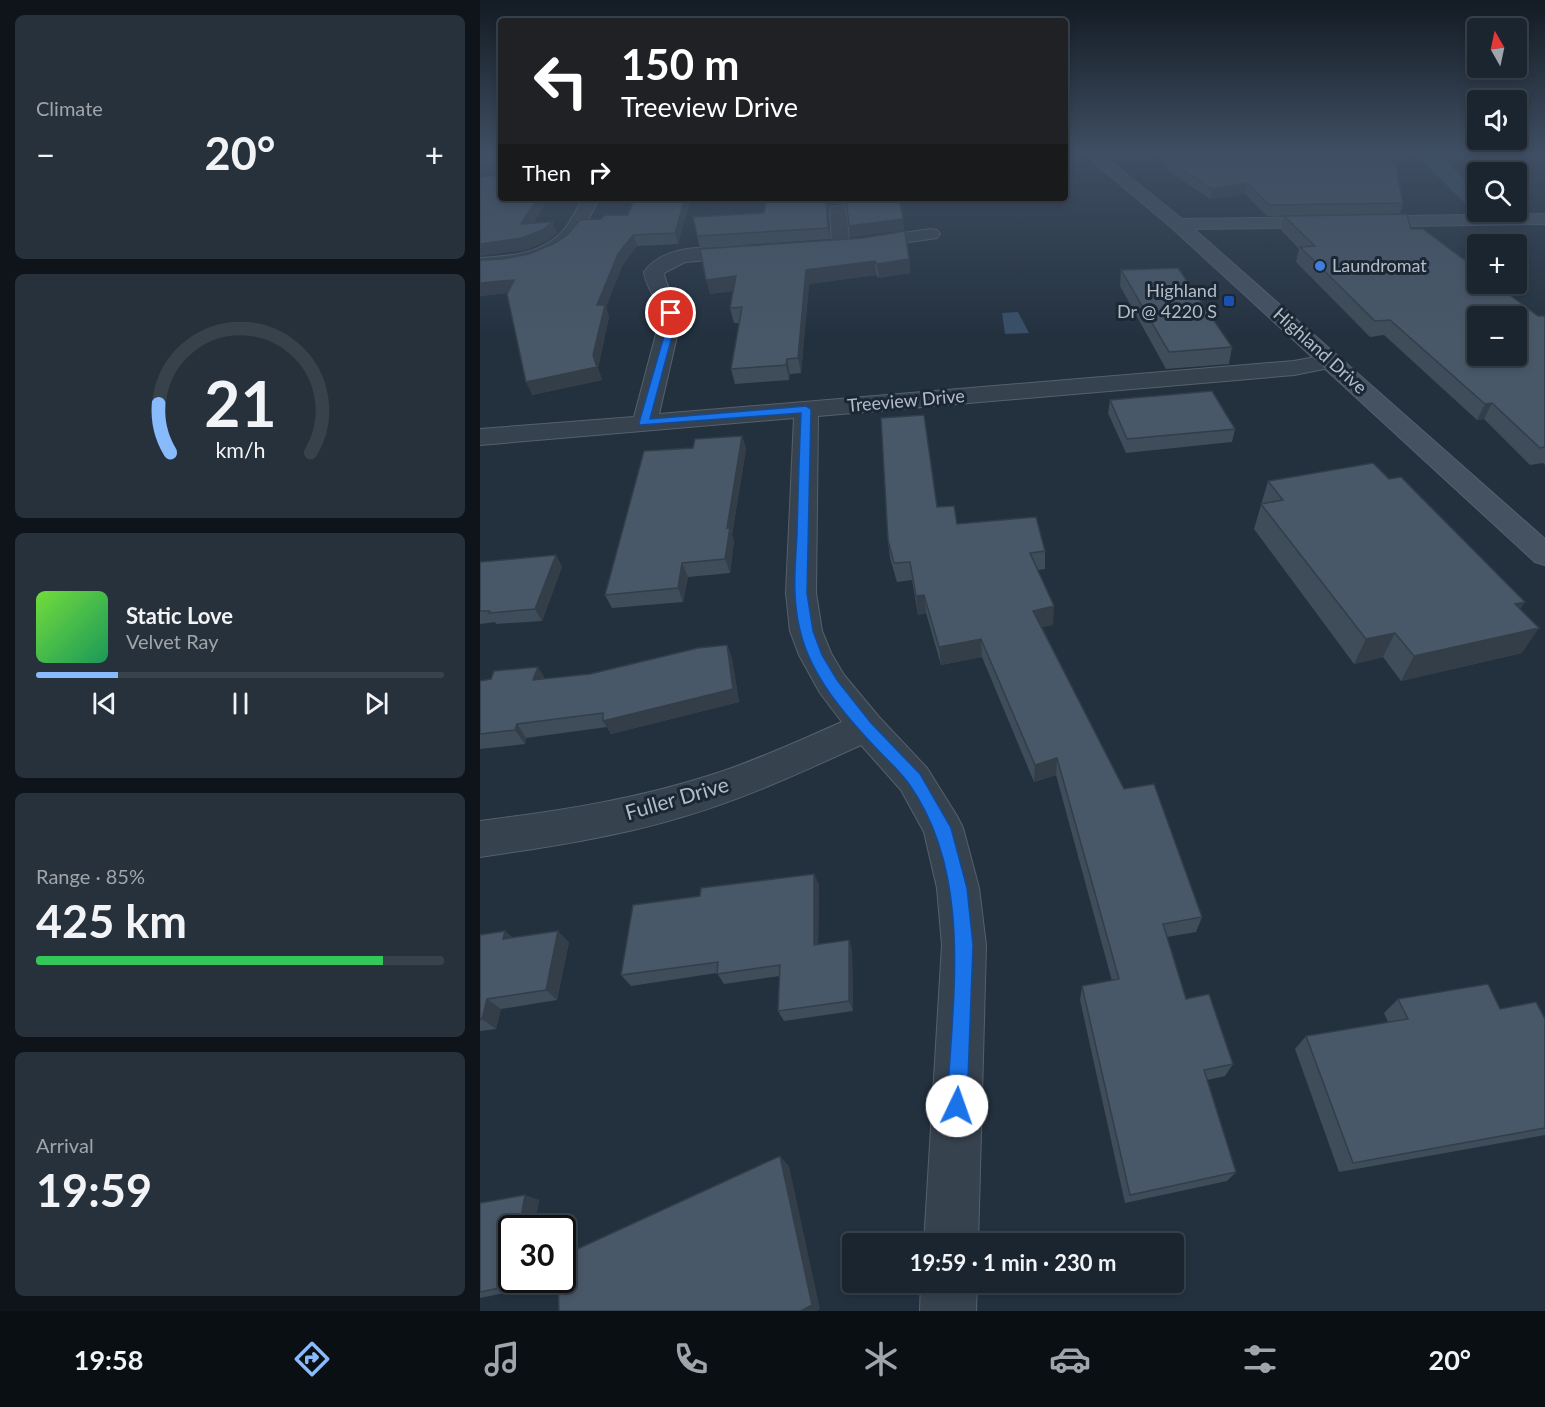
<!DOCTYPE html>
<meta charset="utf-8">
<style>
:root{--surface:#1a252f;--page:#27313b;--text:#f1f3f6;--muted:#9fa5aa;--line:#38424b;--accent:#87bbfb}
body{margin:0;font-family:Lato,sans-serif;background:var(--page);color:var(--text);height:100vh;display:flex;flex-direction:column;font-size:22px;white-space:nowrap}
*{box-sizing:border-box;margin:0}
p{font-size:20px;color:var(--muted)}
.icon{flex:none;width:33px;height:33px;fill:none;stroke:currentColor;stroke-width:2;stroke-linecap:round;stroke-linejoin:round}
.map{position:relative;flex:1;overflow:hidden}
.side{display:flex;flex-direction:column;gap:15px;padding:15px;background:#0e141a;width:480px}
.side>*{flex:none}
.guide{position:absolute;left:18px;top:18px;width:570px;height:183px;border-radius:6px;box-shadow:0 3px 9px #0003,0 0 0 2px var(--line);background:#202124;color:#fff;overflow:hidden}
.needle{width:39px;rotate:351deg}
.buttons{position:absolute;left:987px;top:18px;display:grid;gap:12px}
.buttons a{display:grid;place-items:center;width:60px;height:60px;border-radius:6px;background:var(--surface);box-shadow:0 3px 9px #0003,0 0 0 2px var(--line);font-size:30px}
.speed{position:absolute;left:18px;top:1215px;display:flex;gap:12px;font-size:30px;font-weight:700;text-align:center}
.speed>*{display:grid;place-content:center;width:78px;height:78px;border-radius:50%;background:var(--surface);box-shadow:0 3px 9px #0003,0 0 0 2px var(--line);line-height:1}
.speed .limit{border:3px solid #111;border-radius:9px;background:#fff;color:#111}
.pin{position:absolute;display:grid;place-items:center;width:51px;height:51px;color:#fff;margin:-26px;border:3px solid #fff;border-radius:50%;box-shadow:0 2px 6px #0007}
.me{position:absolute;width:66px;margin:-33px;rotate:3deg;stroke-linejoin:round;filter:drop-shadow(0 0 4px #0008)}
.turn{display:flex;align-items:center;gap:21px;height:126px;padding:0 24px;font-size:27px}
.turn .icon{width:78px;height:78px;stroke-width:2.5}
.turn b{display:block;font-size:42px;line-height:51px}
.then{display:flex;align-items:center;height:57px;padding:0 24px;background:#0003;gap:12px;font-size:22px}
.big{font-size:45px;font-weight:700;line-height:1.1}
.side .card{flex:1;display:flex;flex-direction:column;justify-content:center;gap:9px;min-width:0;padding:0 21px;border-radius:9px;background:var(--page)}
.side .dial{align-items:center;gap:0}
.dial svg{height:156px;overflow:visible;fill:none;stroke:var(--line);stroke-width:7;stroke-linecap:round;text-anchor:middle}
.dial text{fill:var(--text);stroke:none}
.song{display:flex;align-items:center;gap:18px}
.cover{width:72px;height:72px;border-radius:9px;background:linear-gradient(135deg,hsl(100 70% 55%),hsl(150 70% 35%))}
.played{height:6px;border-radius:3px;background:linear-gradient(90deg,var(--accent) 20%,var(--line) 20%)}
.keys{display:flex;justify-content:space-around;direction:ltr}
.heat{display:flex;justify-content:space-between;align-items:center;font-size:33px;direction:ltr}
.charge{height:9px;border-radius:4px;background:linear-gradient(90deg,#34c759 85%,var(--line) 0)}
.trip{position:absolute;left:362px;top:1233px;width:342px;height:60px;border-radius:6px;background:var(--surface);box-shadow:0 3px 9px #0003,0 0 0 2px var(--line);font-weight:700;line-height:60px;text-align:center}
.tab-bar{display:flex;height:96px;justify-content:space-around;align-items:center;background:#0a0f13;color:var(--muted)}
.tab-bar .icon{width:42px;height:42px}
.tab-bar .active{color:var(--accent)}
.tab-bar b{font-size:27px;color:var(--text)}
main{display:flex;flex:1;min-height:0}
.map>svg:first-child{display:block}
</style>
<main>
<section class="side">
<div class="card"><p>Climate</p>
<div class="heat"><a>−</a><b class="big">20°</b><a>+</a></div>
</div>
<div class="card dial"><svg viewBox="0 0 100 80">
<path d="M14 69A42 42 0 1 1 86 69"/>
<path d="M14 69A42 42 0 0 1 8 44" stroke="#87bbfb"/>
<text x="50" y="56" font-size="32" font-weight="700">21</text>
<text x="50" y="72" font-size="11">km/h</text>
</svg></div>
<div class="card">
<div class="song"><i class="cover"></i><div><b>Static Love</b><p>Velvet Ray</p></div></div>
<div class="played"></div>
<div class="keys"><svg class="icon" aria-label="previous" viewBox="0 0 24 24"><path d="M18 5L8 12l10 7zM5 5v14"/></svg><svg class="icon" aria-label="pause" viewBox="0 0 24 24"><path d="M8 5v14M16 5v14"/></svg><svg class="icon" aria-label="next" viewBox="0 0 24 24"><path d="M6 5l10 7-10 7zM19 5v14"/></svg></div>
</div>
<div class="card"><p>Range · 85%</p><b class="big">425 km</b><div class="charge"></div></div>
<div class="card"><p>Arrival</p><b class="big">19:59</b></div>
</section>
<div class="map">
<svg width="1065" height="1311" viewBox="0 0 1065 1311">
<rect width="100%" height="100%" fill="#23313f"/>
<path fill="#384f68" d="M 538,312 L 549,333 L 525,334 L 522,313 Z"/>
<g fill="none" stroke-linecap="round" stroke-linejoin="round">
<path fill="#384f68" fill-rule="evenodd" d="M 934,153 L 956,153 L 998,191 L 998,209 L 990,208 Z"/>
<defs>
<path id="street" d="M 103,198 L 119,198 C 113,210 107,224 99,235 C 75,265 35,268 0,270 L 0,258 C 32,256 65,254 86,227 C 93,218 97,208 103,198 Z
M 358,206 L 364,207 L 366,211 L 370,246 L 367,250 L 355,250 L 352,246 L 350,211 L 352,207 Z
M 451,229 L 457,230 L 460,234 L 457,238 L 381,249 L 375,248 L 372,244 L 375,240 L 381,239 Z
M 266,246 L 273,248 L 275,252 L 273,256 L 205,262 L 184,273 C 186,291 201,301 201,319 L 179,414 L 814,361 L 851,354 L 859,356 L 862,361 L 859,366 L 814,375 L 338,416 L 336,593 L 342,631 L 351,653 L 364,675 L 399,717 L 447,768 L 477,816 L 483,828 L 499,888 L 506,945 L 498,1244 L 444,1244 L 462,945 L 457,888 L 444,832 L 421,790 L 381,745 C 322,772 264,799 202,817 C 136,837 68,847 0,857 L 0,821 C 79,811 158,799 234,774 C 278,760 320,740 362,722 L 340,693 L 319,655 L 310,631 L 306,593 L 314,418 L 0,445 L 0,429 L 154,417 L 180,319 C 181,301 166,290 164,272 C 185,242 234,248 266,246 Z
M 441,1282 L 497,1282 L 496,1311 L 440,1311 Z"/>
<path id="secondary" d="M 603,153 L 620,153 L 702,219 L 1065,214 L 1065,224 L 714,229 L 1065,539 L 1065,565 L 1055,562 L 692,228 Z"/>
</defs>
<use href="#street" stroke="#55606d" stroke-width="2"/>
<use href="#secondary" stroke="#55606d" stroke-width="2"/>
<use href="#street" fill="#37424f" fill-rule="evenodd"/>
<use href="#secondary" fill="#455262" fill-rule="evenodd"/>
</g>
<path fill="#3f4c59" d="M 676,153 L 902,153 L 923,203 L 920,214 L 787,216 L 765,194 L 730,199 L 691,173 Z
M 1042,153 L 1065,153 L 1065,166 Z
M 155,198 L 211,198 L 198,244 L 157,246 L 142,266 L 126,307 L 129,317 L 118,368 L 122,380 L 52,395 L 27,293 L 0,296 L 0,260 L 22,259 L 49,254 L 75,243 L 121,219 L 148,215 Z
M 287,198 L 419,198 L 424,230 L 371,237 L 368,209 L 364,205 L 358,204 L 352,205 L 348,210 L 350,239 L 220,248 L 217,236 L 284,213 Z
M 804,216 L 931,229 L 1058,316 L 1065,316 L 1065,465 L 1063,463 L 1050,465 L 1004,419 L 997,420 L 904,335 L 890,337 L 816,262 L 819,249 L 801,230 Z
M 220,249 L 429,259 L 430,273 L 399,278 L 396,275 L 329,284 L 321,373 L 310,374 L 309,380 L 255,384 L 251,369 L 259,323 L 254,323 L 250,308 L 253,291 L 230,294 Z
M 641,270 L 752,347 L 749,364 L 686,369 L 640,286 Z
M 630,400 L 755,429 L 752,442 L 646,453 L 628,413 Z
M 262,436 L 266,449 L 252,535 L 254,541 L 250,573 L 208,577 L 203,602 L 132,608 L 125,595 L 213,448 Z
M 788,481 L 1040,609 L 1042,653 L 921,681 L 903,657 L 874,664 L 774,529 Z
M 457,507 L 477,524 L 565,551 L 565,569 L 558,570 L 573,625 L 562,627 L 644,789 L 722,917 L 716,932 L 687,937 L 706,999 L 753,1064 L 745,1076 L 727,1080 L 756,1172 L 747,1181 L 645,1203 L 600,1000 L 602,986 L 632,981 L 576,775 L 554,782 L 502,657 L 461,665 L 446,613 L 438,615 L 432,580 L 417,582 L 410,558 L 408,540 Z
M 76,555 L 82,567 L 62,621 L 16,624 L 15,622 L 0,624 L 0,562 Z
M 247,645 L 252,659 L 259,702 L 131,734 L 127,727 L 46,738 L 45,744 L 0,749 L 0,681 L 66,679 L 110,674 Z
M 334,874 L 339,885 L 338,945 L 369,940 L 372,951 L 373,1011 L 304,1021 L 298,1011 L 300,976 L 244,984 L 237,973 L 151,986 L 141,975 L 220,896 Z
M 25,931 L 32,937 L 89,942 L 77,1000 L 21,1009 L 16,1029 L 0,1031 L 0,935 Z
M 918,999 L 1020,1009 L 1065,1019 L 1065,1135 L 859,1172 L 815,1049 L 826,1036 L 908,1022 L 904,1013 Z
M 59,1200 L 54,1228 L 32,1228 L 32,1280 L 46,1280 L 44,1289 L 0,1298 L 0,1203 Z"/>
<path fill="#333e49" d="M 18,162 L 21,172 L 0,174 L 0,164 Z
M 767,183 L 765,194 L 730,199 L 732,189 Z
M 56,198 L 63,198 L 65,205 L 46,235 L 41,224 Z
M 205,198 L 211,198 L 198,244 L 195,233 Z
M 347,198 L 357,198 L 358,204 L 352,205 L 348,210 L 350,239 L 348,228 L 346,199 Z
M 423,219 L 424,230 L 371,237 L 369,226 Z
M 73,222 L 77,233 L 67,241 L 47,250 L 0,256 L 0,244 Z
M 153,235 L 157,246 L 142,266 L 126,307 L 129,317 L 118,368 L 122,380 L 52,395 L 46,382 L 117,305 L 138,254 Z
M 429,259 L 430,273 L 399,278 L 397,264 Z
M 395,261 L 396,275 L 329,284 L 321,373 L 318,358 L 326,270 Z
M 256,276 L 260,290 L 230,294 L 226,280 Z
M 34,280 L 39,292 L 0,296 L 0,283 Z
M 307,359 L 310,374 L 309,380 L 306,365 Z
M 1012,403 L 1004,419 L 997,420 L 1005,404 Z
M 262,436 L 266,449 L 252,535 L 254,541 L 250,573 L 245,559 L 247,528 Z
M 76,555 L 82,567 L 62,621 L 55,609 Z
M 202,563 L 208,577 L 203,602 L 198,588 Z
M 444,595 L 446,613 L 438,615 L 436,596 Z
M 1045,602 L 1029,627 L 1035,604 Z
M 574,606 L 573,625 L 553,629 L 553,611 Z
M 1059,628 L 1042,653 L 921,681 L 934,656 Z
M 915,633 L 903,657 L 874,664 L 886,639 Z
M 501,639 L 502,657 L 461,665 L 459,647 Z
M 247,645 L 252,659 L 259,702 L 131,734 L 123,721 Z
M 58,667 L 66,680 L 53,680 Z
M 37,724 L 46,738 L 45,744 L 35,730 Z
M 577,758 L 576,775 L 554,782 L 555,765 Z
M 334,874 L 339,885 L 338,956 L 334,945 Z
M 25,931 L 37,942 L 23,939 Z
M 78,931 L 89,942 L 77,1000 L 66,990 Z
M 369,940 L 372,951 L 373,1011 L 369,1001 Z
M 7,999 L 21,1009 L 16,1029 L 2,1019 Z
M 300,1156 L 309,1166 L 340,1309 L 337,1311 L 321,1311 Z
M 45,1195 L 59,1200 L 54,1228 L 39,1228 Z
M 32,1271 L 32,1280 L 46,1280 L 44,1289 L 29,1286 Z"/>
<path fill="#495868" stroke="#333e49" stroke-width="1.5" fill-rule="evenodd" d="M 0,153 L 21,153 L 21,198 L 58,198 L 41,224 L 73,222 L 62,230 L 42,238 L 0,244 L 0,177 L 18,175 L 18,162 L 0,164 Z
M 685,153 L 902,153 L 915,163 L 923,203 L 789,205 L 767,183 L 732,189 L 693,163 Z
M 155,198 L 205,198 L 195,233 L 153,235 L 138,254 L 117,305 L 125,305 L 113,355 L 117,367 L 46,382 L 27,294 L 34,280 L 0,283 L 0,260 L 22,259 L 49,254 L 75,243 L 87,235 L 100,220 L 121,219 L 125,215 L 148,215 Z
M 287,198 L 347,198 L 346,199 L 348,228 L 217,236 L 213,217 L 284,213 Z
M 366,198 L 419,198 L 423,219 L 369,226 Z
M 927,214 L 931,229 L 943,229 L 998,270 L 998,284 L 1015,284 L 1058,316 L 1065,316 L 1065,447 L 1060,448 L 1012,403 L 1005,404 L 910,320 L 895,321 L 820,247 L 835,246 L 804,216 ZM 998,316 L 1036,316 L 1036,356 L 998,356 Z
M 425,231 L 429,259 L 397,264 L 395,261 L 326,270 L 318,358 L 307,359 L 306,365 L 251,369 L 262,307 L 250,308 L 256,276 L 226,280 L 220,249 L 383,238 Z
M 698,268 L 752,347 L 689,352 L 641,270 Z
M 732,391 L 755,429 L 647,439 L 630,400 Z
M 444,415 L 457,507 L 474,506 L 477,524 L 556,517 L 565,551 L 550,553 L 574,606 L 553,611 L 644,789 L 674,784 L 722,917 L 683,924 L 706,999 L 729,994 L 753,1064 L 724,1070 L 756,1172 L 650,1195 L 602,986 L 639,979 L 577,758 L 555,765 L 501,639 L 459,647 L 444,595 L 436,596 L 430,562 L 414,563 L 408,540 L 401,418 Z
M 262,436 L 247,528 L 250,527 L 245,559 L 202,563 L 198,588 L 125,595 L 164,451 L 213,448 L 215,439 Z
M 893,463 L 909,479 L 921,477 L 1045,602 L 1035,604 L 1059,628 L 934,656 L 915,633 L 886,639 L 781,504 L 803,500 L 788,481 Z
M 76,555 L 55,609 L 9,613 L 10,611 L 0,611 L 0,562 Z
M 247,645 L 253,689 L 123,721 L 123,713 L 37,724 L 35,730 L 0,734 L 0,681 L 11,679 L 14,671 L 58,667 L 53,680 L 110,674 L 218,648 Z
M 334,874 L 334,945 L 369,940 L 369,1001 L 298,1011 L 300,965 L 237,974 L 238,962 L 141,975 L 153,905 L 220,896 L 221,888 Z
M 25,931 L 23,939 L 78,931 L 66,990 L 7,999 L 2,1019 L 0,1020 L 0,935 Z
M 1008,984 L 1020,1009 L 1056,1002 L 1065,1019 L 1065,1128 L 873,1163 L 826,1036 L 928,1019 L 918,999 Z
M 300,1156 L 332,1305 L 321,1311 L 79,1311 L 78,1280 L 82,1280 L 82,1256 Z
M 45,1195 L 39,1228 L 32,1228 L 32,1271 L 29,1286 L 0,1292 L 0,1203 Z"/>
<linearGradient id="sky" x2="0" y2="1"><stop stop-color="#131b23"/><stop offset="0.45" stop-color="#3f4e63"/><stop offset="1" stop-color="#3f4e63" stop-opacity="0"/></linearGradient>
<rect width="1065" height="337" fill="url(#sky)"/>
<path fill="#1a73e8" stroke="#114b97" stroke-width="1.5" d="M 191,311 L 195,313 L 194,329 L 170,419 L 326,406 L 331,409 L 327,593 L 333,631 L 342,655 L 357,680 L 391,723 L 440,774 L 471,828 L 487,888 L 493,945 L 487,1106 L 484,1113 L 477,1116 L 470,1113 L 467,1106 C 472,1000 494,876 429,784 C 420,771 406,759 395,747 C 365,715 330,675 320,630 C 312,599 315,567 317,535 C 318,494 319,454 321,413 L 160,425 L 159,423 L 186,329 L 187,313 Z"/>
<circle fill="#3f7fe0" stroke="#1c2734" stroke-width="2" cx="840" cy="266" r="6"/>
<rect fill="#1a4fb4" stroke="#1c2734" stroke-width="2" x="743" y="295" width="12" height="12" rx="3"/>
<g text-anchor="middle" stroke-width="6" stroke-linejoin="round" paint-order="stroke">
<g font-size="18" fill="#b3bdca" stroke="#1c2734" text-anchor="start">
<text x="852" y="272">Laundromat</text>
<text x="737" y="297" text-anchor="end">Highland<tspan x="737" dy="21">Dr @ 4220 S</tspan></text>
</g>
<g font-size="18" fill="#b3bdca" stroke="#1c2734">
<text transform="translate(840 351) rotate(42)" y="6">Highland Drive</text>
<text transform="translate(426 401) rotate(-5)" y="6">Treeview Drive</text>
</g>
<g font-size="21" fill="#b3bdca" stroke="#1c2734">
<text transform="translate(197 799) rotate(-16)" y="7">Fuller Drive</text>
</g>
</g>
</svg>
<div class="buttons">
<a><svg class="needle" viewBox="-14 -14 28 28"><path d="M0-13l5 13h-10z" fill="#e53935"/><path d="M0 13l5-13h-10z" fill="#9fa5aa"/></svg></a>
<a><svg class="icon" aria-label="sound" viewBox="0 0 24 24"><path d="M4 9h4l5-4v14l-5-4H4zM17 9q2 3 0 6"/></svg></a>
<a><svg class="icon" aria-label="search" viewBox="0 0 24 24"><circle cx="10" cy="10" r="6"/><path d="M15 15l6 6"/></svg></a>
<a>+</a>
<a>−</a>
</div>
<div class="speed"><div class="limit">30</div></div>
<div class="pin" style="left:191px;top:313px;background:#d93025"><svg class="icon" aria-label="arrive" viewBox="0 0 24 24"><path d="M6 21V4h12l-3 4 3 4H6"/></svg></div>
<svg class="me" style="left:477px;top:1106px" viewBox="-20 -20 40 40"><circle r="19" fill="#fff"/><path d="M0-13L10 11 0 6-10 11z" fill="#1a73e8"/></svg>
<div class="trip">19:59 · 1 min · 230 m</div>
<div class="guide">
<div class="turn"><svg class="icon" aria-label="left" viewBox="0 0 24 24"><path d="M17 20v-9H6M10 6l-5 5 5 5"/></svg><div><b>150 m</b>Treeview Drive</div></div>
<div class="then">Then<svg class="icon" aria-label="right" viewBox="0 0 24 24"><path d="M7 20v-9h11M14 6l5 5-5 5"/></svg></div>
</div>
</div>
</main>
<nav class="tab-bar">
<b>19:58</b>
<svg class="icon active" aria-label="directions" viewBox="0 0 24 24"><path d="M12 3l9 9-9 9-9-9zM9 14v-3h6M13 9l2 2-2 2"/></svg>
<svg class="icon" aria-label="music" viewBox="0 0 24 24"><path d="M9 18V5l10-2v13"/><circle cx="6" cy="18" r="3"/><circle cx="16" cy="16" r="3"/></svg>
<svg class="icon" aria-label="phone" viewBox="0 0 24 24"><path d="M5 4h4l2 5-3 2q2 4 5 5l2-3 5 2v4C11 20 4 13 5 4z"/></svg>
<svg class="icon" aria-label="climate" viewBox="0 0 24 24"><path d="M12 3v18M4 7l16 10M4 17L20 7"/></svg>
<svg class="icon" aria-label="car" viewBox="0 0 24 24"><path d="M5 17H2v-5l4-1 3-4h7l3 4 3 1v5h-3M9 17h6M6 11h13"/><circle cx="7" cy="17" r="2"/><circle cx="17" cy="17" r="2"/></svg>
<svg class="icon" aria-label="filters" viewBox="0 0 24 24"><path d="M4 7h16M4 17h16"/><circle cx="9" cy="7" r="2"/><circle cx="15" cy="17" r="2"/></svg>
<b>20°</b>
</nav>
